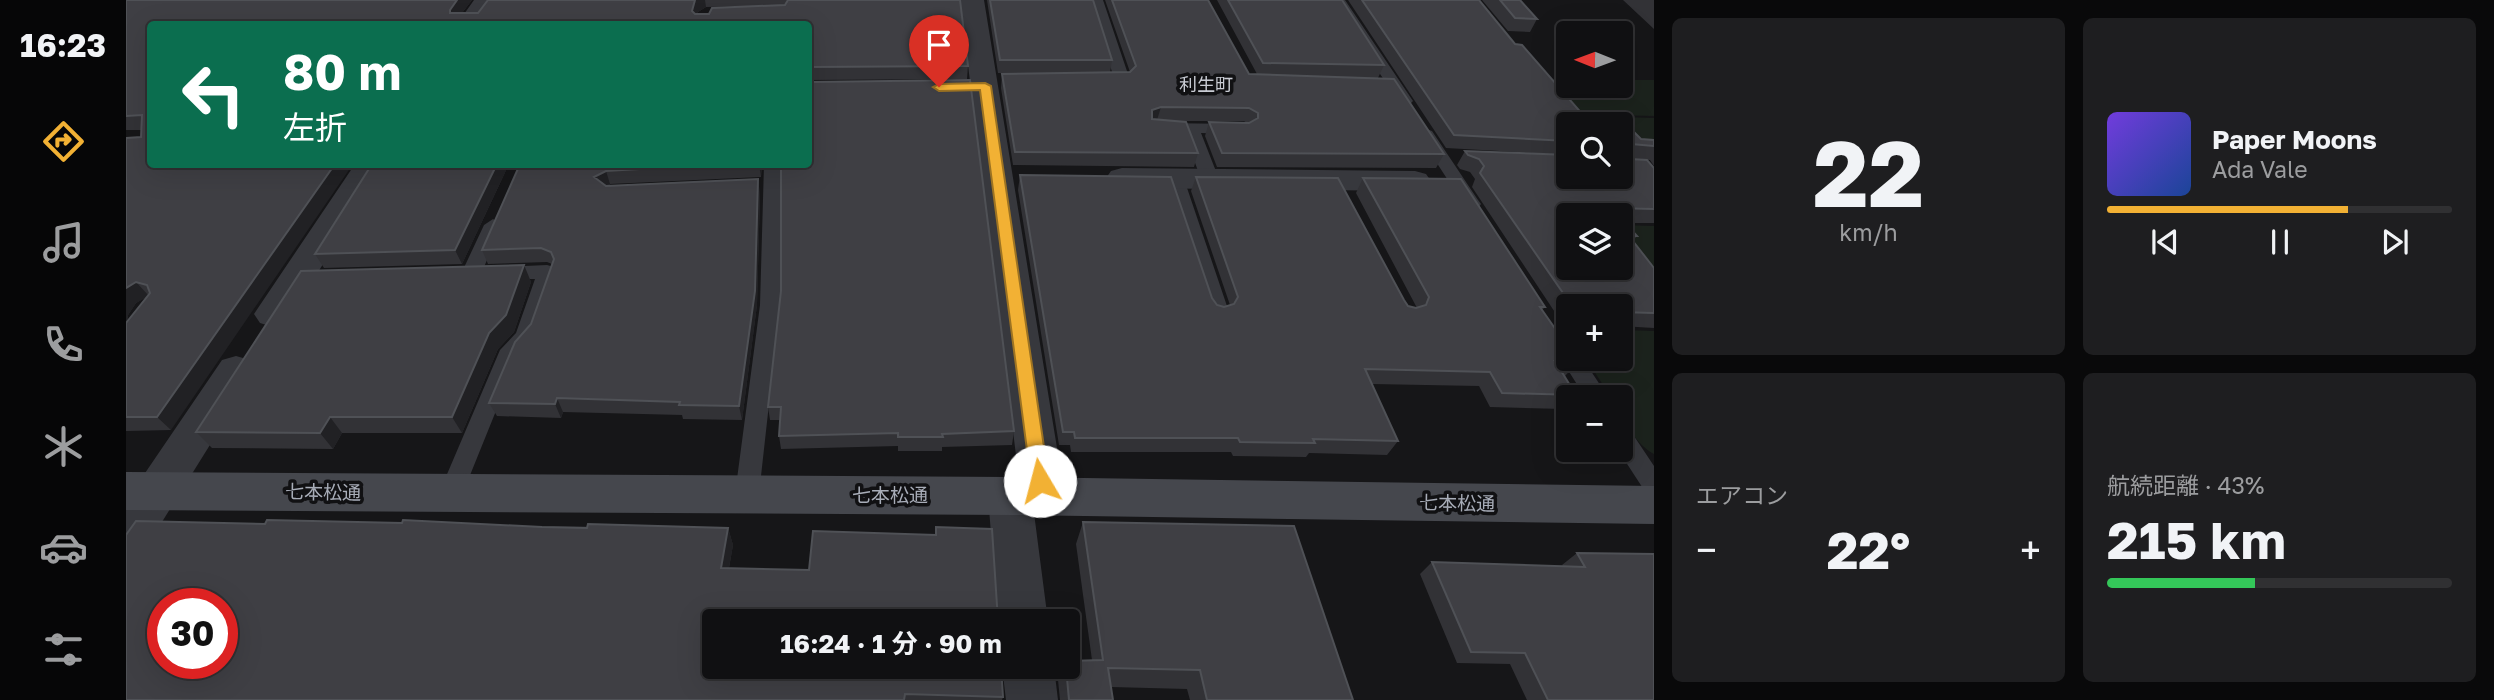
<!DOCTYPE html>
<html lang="ja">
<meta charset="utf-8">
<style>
:root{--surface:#101012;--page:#1e1e20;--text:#f1f3f6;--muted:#9c9d9f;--line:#303032;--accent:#f2b134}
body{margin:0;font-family:"Golos Text","Noto Sans JP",sans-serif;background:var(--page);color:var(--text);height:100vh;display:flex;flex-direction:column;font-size:26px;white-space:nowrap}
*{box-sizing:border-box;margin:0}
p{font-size:23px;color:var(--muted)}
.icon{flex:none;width:38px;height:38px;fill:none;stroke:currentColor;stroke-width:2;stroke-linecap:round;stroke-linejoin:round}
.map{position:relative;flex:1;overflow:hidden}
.drawer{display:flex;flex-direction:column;gap:18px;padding:18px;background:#09090a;width:840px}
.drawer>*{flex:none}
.hud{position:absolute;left:21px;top:21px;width:665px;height:147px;border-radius:7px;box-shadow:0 7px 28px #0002,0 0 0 2px var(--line);background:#0b6e4f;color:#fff;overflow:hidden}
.needle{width:46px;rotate:271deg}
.controls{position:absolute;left:1430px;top:21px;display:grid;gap:14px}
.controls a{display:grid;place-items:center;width:77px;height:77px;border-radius:7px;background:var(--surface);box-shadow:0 7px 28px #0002,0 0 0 2px var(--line);font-size:35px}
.speed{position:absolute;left:21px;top:588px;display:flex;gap:14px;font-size:35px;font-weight:700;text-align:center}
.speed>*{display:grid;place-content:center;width:91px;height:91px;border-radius:50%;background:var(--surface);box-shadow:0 7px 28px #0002,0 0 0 2px var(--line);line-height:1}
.speed .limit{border:10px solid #d22;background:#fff;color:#111}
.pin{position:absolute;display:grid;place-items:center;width:60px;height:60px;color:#fff;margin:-72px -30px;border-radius:50% 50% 50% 0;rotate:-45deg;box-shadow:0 0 7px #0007}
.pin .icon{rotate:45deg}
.me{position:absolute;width:77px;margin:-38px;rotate:352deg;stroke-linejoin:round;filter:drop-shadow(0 0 5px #0008)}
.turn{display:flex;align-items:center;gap:24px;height:147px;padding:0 21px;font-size:32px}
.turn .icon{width:91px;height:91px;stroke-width:2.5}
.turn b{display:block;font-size:49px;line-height:60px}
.big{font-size:52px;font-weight:700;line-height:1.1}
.drawer .tile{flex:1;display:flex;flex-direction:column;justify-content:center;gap:10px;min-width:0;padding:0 24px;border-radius:10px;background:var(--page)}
.drawer .dial{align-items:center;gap:0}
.dial b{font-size:91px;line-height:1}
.song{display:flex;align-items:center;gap:21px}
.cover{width:84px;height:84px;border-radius:10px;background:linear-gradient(135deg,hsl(260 70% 55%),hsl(220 70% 35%))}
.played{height:7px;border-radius:4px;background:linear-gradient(90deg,var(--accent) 70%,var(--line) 70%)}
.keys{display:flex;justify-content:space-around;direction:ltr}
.heat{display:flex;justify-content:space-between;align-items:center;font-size:38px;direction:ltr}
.charge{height:10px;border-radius:5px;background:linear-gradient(90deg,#34c759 43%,var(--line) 0)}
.drawer .tiles{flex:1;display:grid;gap:18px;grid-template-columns:repeat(2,1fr)}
.trip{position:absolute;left:576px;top:609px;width:378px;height:70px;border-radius:7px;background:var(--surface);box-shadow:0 7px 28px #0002,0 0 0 2px var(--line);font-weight:700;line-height:70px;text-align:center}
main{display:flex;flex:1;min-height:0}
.menu{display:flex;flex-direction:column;width:126px;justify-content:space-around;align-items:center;background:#060607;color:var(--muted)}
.menu .icon{width:49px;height:49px}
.menu .active{color:var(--accent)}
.menu b{font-size:32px;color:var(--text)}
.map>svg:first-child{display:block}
</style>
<main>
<nav class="menu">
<b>16:23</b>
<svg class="icon active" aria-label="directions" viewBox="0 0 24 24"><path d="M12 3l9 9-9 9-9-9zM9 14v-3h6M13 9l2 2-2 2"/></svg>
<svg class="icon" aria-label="music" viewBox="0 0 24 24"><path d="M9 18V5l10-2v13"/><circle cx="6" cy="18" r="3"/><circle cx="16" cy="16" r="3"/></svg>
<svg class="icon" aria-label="phone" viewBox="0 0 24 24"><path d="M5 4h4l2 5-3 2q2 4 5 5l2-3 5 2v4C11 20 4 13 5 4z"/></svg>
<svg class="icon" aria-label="climate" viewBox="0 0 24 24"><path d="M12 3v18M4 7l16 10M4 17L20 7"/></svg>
<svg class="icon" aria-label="car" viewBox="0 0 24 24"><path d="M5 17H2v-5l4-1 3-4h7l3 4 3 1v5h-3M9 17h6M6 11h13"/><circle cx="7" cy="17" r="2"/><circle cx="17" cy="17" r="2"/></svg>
<svg class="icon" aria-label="filters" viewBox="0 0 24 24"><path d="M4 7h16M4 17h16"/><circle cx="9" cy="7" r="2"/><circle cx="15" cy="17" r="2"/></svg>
</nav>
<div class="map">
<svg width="1528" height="700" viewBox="0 0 1528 700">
<rect width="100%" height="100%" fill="#161618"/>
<path fill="#1c231d" d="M 1407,79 L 1442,79 L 1442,86 L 1494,86 L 1495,80 L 1528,80 L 1528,116 L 1439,114 Z
M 1495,117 L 1528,118 L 1528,151 L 1517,151 Z
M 1494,225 L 1528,226 L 1528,288 Z
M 1495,330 L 1528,331 L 1528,454 C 1509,444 1494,418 1494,397 L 1485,397 L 1460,359 L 1494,359 Z"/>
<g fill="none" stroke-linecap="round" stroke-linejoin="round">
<path fill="#37383d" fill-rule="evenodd" d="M 963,0 L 977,0 L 1004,80 L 1001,83 L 976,85 L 968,80 L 976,75 L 987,75 Z
M 1205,0 L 1219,0 L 1287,101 L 1284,104 L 1274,104 Z
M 1034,123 L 1110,124 L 1118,129 L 1110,134 L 1075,133 L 1093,179 L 1084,184 L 1075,179 L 1058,133 L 1028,131 L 1026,128 L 1028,125 Z
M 1300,129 L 1306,131 L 1352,200 L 1355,204 L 1352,208 L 1340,208 L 1292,134 Z
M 638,164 L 654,164 L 654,305 L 633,494 L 630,501 L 621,504 L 612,501 L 609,494 L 634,305 Z
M 1049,174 L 1058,179 L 1103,312 L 1100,317 L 1093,319 L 1086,317 L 1083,312 L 1040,179 Z
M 367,219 L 376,225 L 355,274 L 352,279 L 338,279 L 335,274 L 358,225 Z
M 421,265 L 428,267 L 431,272 L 409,337 L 393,354 L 334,500 L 325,503 L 316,500 L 313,493 L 374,350 L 390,333 L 409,279 L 369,279 L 366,274 L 369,269 L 376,267 Z
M 1442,352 L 1442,359 L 1457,359 L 1482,397 L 1459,397 L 1435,359 Z
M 1494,425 L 1502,427 L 1528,466 L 1528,496 L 1520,493 L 1492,450 L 1494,450 Z"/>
<path fill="#37383d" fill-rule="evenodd" d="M 348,0 L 373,0 L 355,24 L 331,24 Z
M 834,0 L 858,0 L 939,497 L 933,510 L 917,516 L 908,513 L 922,621 L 872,621 L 862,496 L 868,483 L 884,477 L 893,480 Z
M 229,164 L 260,164 L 160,323 L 147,327 L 134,323 L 128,314 L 134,305 Z
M 996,168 L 1289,171 L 1300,174 L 1305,181 L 1300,188 L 1289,191 L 996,188 L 985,185 L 980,178 L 985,171 Z
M 110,356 L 124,360 L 130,371 L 16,554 L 0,560 L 0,501 L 96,360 Z
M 876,667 L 928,667 L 932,700 L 880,700 Z"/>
<path fill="#45474d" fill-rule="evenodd" d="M 0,472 L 884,477 L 1528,486 L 1528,524 L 884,515 L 0,510 Z"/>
</g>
<path fill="#323236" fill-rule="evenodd" d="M 0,0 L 346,0 L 336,13 L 352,13 L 362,0 L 834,0 L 842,66 L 841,79 L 682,80 L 682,24 L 24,24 L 45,430 L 0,431 L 0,138 L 15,137 L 16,130 L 0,130 ZM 625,6 L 583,14 L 571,14 L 572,12 L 580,7 ZM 20,297 L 1,322 L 2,315 L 10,303 Z
M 861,0 L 967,0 L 986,60 L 984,73 L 1004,72 L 979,0 L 1082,0 L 1123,74 L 1131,74 L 1091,0 L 1216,0 L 1258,65 L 1252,78 L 1318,154 L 1310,168 L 1091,167 L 1079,136 L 1083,122 L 1121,123 L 1118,121 L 1046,121 L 1072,153 L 1068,167 L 887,165 L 875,88 L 876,74 L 929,73 L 872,73 Z
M 1222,0 L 1353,0 L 1389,44 L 1464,123 L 1515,139 L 1528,140 L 1528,166 L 1524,160 L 1521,160 L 1528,168 L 1528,223 L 1499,223 L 1511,236 L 1507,241 L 1528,268 L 1528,328 L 1494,326 L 1494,306 L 1442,306 L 1442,323 L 1436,323 L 1346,187 L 1349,179 L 1344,172 L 1334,169 L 1331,165 L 1339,151 L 1494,177 L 1442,124 L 1442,155 L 1320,148 ZM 1442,215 L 1494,215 L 1494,268 Z
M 1356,0 L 1394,0 L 1411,19 L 1404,32 L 1382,31 Z
M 1497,0 L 1528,0 L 1528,29 Z
M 383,164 L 336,264 L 198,268 L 189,254 Z
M 394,164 L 636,164 L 635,177 L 484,184 L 482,186 L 634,193 L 631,305 L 616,420 L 557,419 L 556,415 L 437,412 L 435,418 L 371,416 L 363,403 L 405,324 L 426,264 L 421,262 L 362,264 L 356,250 Z
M 894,175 L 1086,298 L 1091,305 L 1098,307 L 1104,305 L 1065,191 L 1070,177 L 1278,300 L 1282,306 L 1291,308 L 1230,193 L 1237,178 L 1419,307 L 1416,310 L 1452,362 L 1439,376 L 1438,376 L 1450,395 L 1448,397 L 1442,397 L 1442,404 L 1437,409 L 1364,407 L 1353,386 L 1246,384 L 1272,441 L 1261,455 L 1183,453 L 1180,457 L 1107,456 L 1105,452 L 945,452 L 944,445 L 933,445 L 892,190 Z
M 398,265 L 405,282 L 388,332 L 372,349 L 336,433 L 216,433 L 207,449 L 86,448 L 70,432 Z
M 655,291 L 888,431 L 886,445 L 816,447 L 816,451 L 772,451 L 772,446 L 655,449 L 653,436 L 654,420 L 644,420 L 642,407 Z
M 957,522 L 1227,700 L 1064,700 L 1061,689 L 985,687 L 987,700 L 934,700 L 932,680 L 937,667 L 942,667 L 966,660 L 950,544 Z
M 139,524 L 602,528 L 607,545 L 603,568 L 683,570 L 810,535 L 810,527 L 877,697 L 876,700 L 0,700 Z
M 1451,553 L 1528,554 L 1528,700 L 1401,700 L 1384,664 L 1331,663 L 1294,574 L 1306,562 L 1437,566 L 1436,565 Z"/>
<path fill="#212124" d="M 331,0 L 346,0 L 329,22 L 324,13 L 324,10 Z
M 569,0 L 579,0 L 580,7 L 572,12 L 568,23 L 566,11 Z
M 1035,107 L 1031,120 L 1023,124 L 1026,110 Z
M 209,164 L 227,164 L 45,430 L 31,417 Z
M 371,164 L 383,164 L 336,264 L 329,250 Z
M 633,164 L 636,164 L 635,177 Z
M 480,171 L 484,184 L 473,191 L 468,177 Z
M 632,179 L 634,193 L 631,305 L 616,420 L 613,406 Z
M 398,265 L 405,282 L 388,332 L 372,349 L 336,433 L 326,417 L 363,333 Z
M 10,282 L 23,296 L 10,303 L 2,315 L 0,328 L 0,288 Z
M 431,398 L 437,412 L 435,418 L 429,404 Z
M 204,417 L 216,433 L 207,449 L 194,433 Z
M 602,528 L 607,545 L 600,584 L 595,568 Z"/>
<path fill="#3f3f44" stroke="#4f5156" stroke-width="2" fill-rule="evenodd" d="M 0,0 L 331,0 L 324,10 L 324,13 L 352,13 L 362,0 L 569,0 L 566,11 L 569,14 L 583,14 L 586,8 L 659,5 L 662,0 L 834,0 L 842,66 L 682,67 L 682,24 L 24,24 L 24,164 L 209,164 L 31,417 L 0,417 L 0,323 L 24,293 L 21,285 L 10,282 L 0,288 L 0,138 L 15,137 L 16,115 L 0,116 Z
M 864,0 L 967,0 L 986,60 L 874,60 Z
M 986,0 L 1082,0 L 1123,74 L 1268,79 L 1318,154 L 1096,153 L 1083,122 L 1123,123 L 1132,118 L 1132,113 L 1123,108 L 1035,107 L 1026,110 L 1026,119 L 1060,122 L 1072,153 L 889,152 L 876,74 L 1004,72 L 1010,66 Z
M 1102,0 L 1216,0 L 1258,65 L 1137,63 Z
M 1236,0 L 1353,0 L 1389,44 L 1396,45 L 1464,123 L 1500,124 L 1515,139 L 1528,140 L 1528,146 L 1505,144 L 1502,146 L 1502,156 L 1504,159 L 1521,160 L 1528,168 L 1528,209 L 1486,208 L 1493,215 L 1442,215 L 1442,268 L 1494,268 L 1494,217 L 1511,236 L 1503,236 L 1528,268 L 1528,313 L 1494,312 L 1494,306 L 1446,306 L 1354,173 L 1358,166 L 1353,159 L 1342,155 L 1339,151 L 1442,155 L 1442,177 L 1494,177 L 1494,124 L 1442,124 L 1442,141 L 1328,135 Z
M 1374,0 L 1394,0 L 1411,19 L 1389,18 Z
M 844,80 L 888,431 L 816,434 L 817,437 L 772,437 L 772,433 L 653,436 L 655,407 L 642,407 L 655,291 L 655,164 L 682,164 L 682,82 Z
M 246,164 L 371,164 L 329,250 L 189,254 Z
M 394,164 L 597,164 L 480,171 L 468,177 L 480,186 L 632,179 L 629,291 L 613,406 L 553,405 L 554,402 L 431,398 L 429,404 L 363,403 L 389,342 L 405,324 L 428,259 L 425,252 L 415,248 L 356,250 Z
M 894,175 L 1045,177 L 1086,298 L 1091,305 L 1098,307 L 1108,304 L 1112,297 L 1070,177 L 1212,178 L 1278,300 L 1282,306 L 1290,308 L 1300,305 L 1303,297 L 1237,178 L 1335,179 L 1419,307 L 1414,307 L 1442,347 L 1442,359 L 1450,359 L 1452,362 L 1429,361 L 1450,395 L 1376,393 L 1364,372 L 1239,369 L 1272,441 L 1187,439 L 1189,443 L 1114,442 L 1112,438 L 949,438 L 948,432 L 937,432 Z
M 398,265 L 380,315 L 363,333 L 326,417 L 204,417 L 194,433 L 70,432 L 175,271 Z
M 141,520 L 276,523 L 277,520 L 416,527 L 461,528 L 462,524 L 602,528 L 595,568 L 683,570 L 687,531 L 810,535 L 810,527 L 866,529 L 872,621 L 588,621 L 588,667 L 875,667 L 877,697 L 779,694 L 778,700 L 0,700 L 0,535 L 10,521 L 139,524 ZM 37,604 L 96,604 L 96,663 L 37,663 Z
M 957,522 L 1168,526 L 1227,700 L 1081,700 L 1074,670 L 982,668 L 987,700 L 943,700 L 940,667 L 942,667 L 942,661 L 977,660 Z
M 1451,553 L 1528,554 L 1528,700 L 1422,700 L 1399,653 L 1345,652 L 1306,562 L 1459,567 Z"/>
<path fill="#f2b134" stroke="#9d7322" stroke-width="2" d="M 859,83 L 865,86 L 923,481 L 921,486 L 914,489 L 908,486 L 905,481 L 854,90 L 813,91 L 807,87 L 813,84 Z"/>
<g text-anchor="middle" stroke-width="7" stroke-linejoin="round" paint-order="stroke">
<g font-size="18" fill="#c9ccd4" stroke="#111113">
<text x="1080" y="91">利生町</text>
</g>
<g font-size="19" fill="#a8adb8" stroke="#111113">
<text transform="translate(197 492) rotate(1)" y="7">七本松通</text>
<text x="764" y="502">七本松通</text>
<text transform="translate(1331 503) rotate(1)" y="7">七本松通</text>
</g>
</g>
</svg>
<div class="controls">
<a><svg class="needle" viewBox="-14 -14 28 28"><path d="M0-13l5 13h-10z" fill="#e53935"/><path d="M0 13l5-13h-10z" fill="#9c9d9f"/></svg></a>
<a><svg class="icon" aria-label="search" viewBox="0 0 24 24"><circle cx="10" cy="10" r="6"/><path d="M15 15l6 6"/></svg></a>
<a><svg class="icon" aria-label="layers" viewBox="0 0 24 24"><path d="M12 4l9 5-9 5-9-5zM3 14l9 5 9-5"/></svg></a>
<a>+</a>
<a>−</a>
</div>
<div class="speed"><div class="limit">30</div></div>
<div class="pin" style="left:813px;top:87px;background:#d93025"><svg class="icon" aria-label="arrive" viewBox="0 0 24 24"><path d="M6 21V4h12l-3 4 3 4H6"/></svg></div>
<svg class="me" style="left:914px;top:481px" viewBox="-20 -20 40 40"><circle r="19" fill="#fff"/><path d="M0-13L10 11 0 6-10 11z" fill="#f2b134"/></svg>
<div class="trip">16:24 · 1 分 · 90 m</div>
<div class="hud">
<div class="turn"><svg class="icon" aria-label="left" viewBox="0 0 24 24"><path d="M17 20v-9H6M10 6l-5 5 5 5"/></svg><div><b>80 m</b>左折</div></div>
</div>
</div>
<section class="drawer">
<div class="tiles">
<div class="tile dial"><b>22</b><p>km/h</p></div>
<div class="tile">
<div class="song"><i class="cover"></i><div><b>Paper Moons</b><p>Ada Vale</p></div></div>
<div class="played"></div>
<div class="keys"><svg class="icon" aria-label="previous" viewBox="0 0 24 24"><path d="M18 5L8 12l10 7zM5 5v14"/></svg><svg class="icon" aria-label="pause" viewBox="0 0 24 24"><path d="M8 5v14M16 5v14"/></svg><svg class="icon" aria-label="next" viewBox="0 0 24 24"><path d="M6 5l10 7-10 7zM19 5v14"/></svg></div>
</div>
<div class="tile"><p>エアコン</p>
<div class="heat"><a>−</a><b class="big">22°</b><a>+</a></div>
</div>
<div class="tile"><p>航続距離 · 43%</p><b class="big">215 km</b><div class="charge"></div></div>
</div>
</section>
</main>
